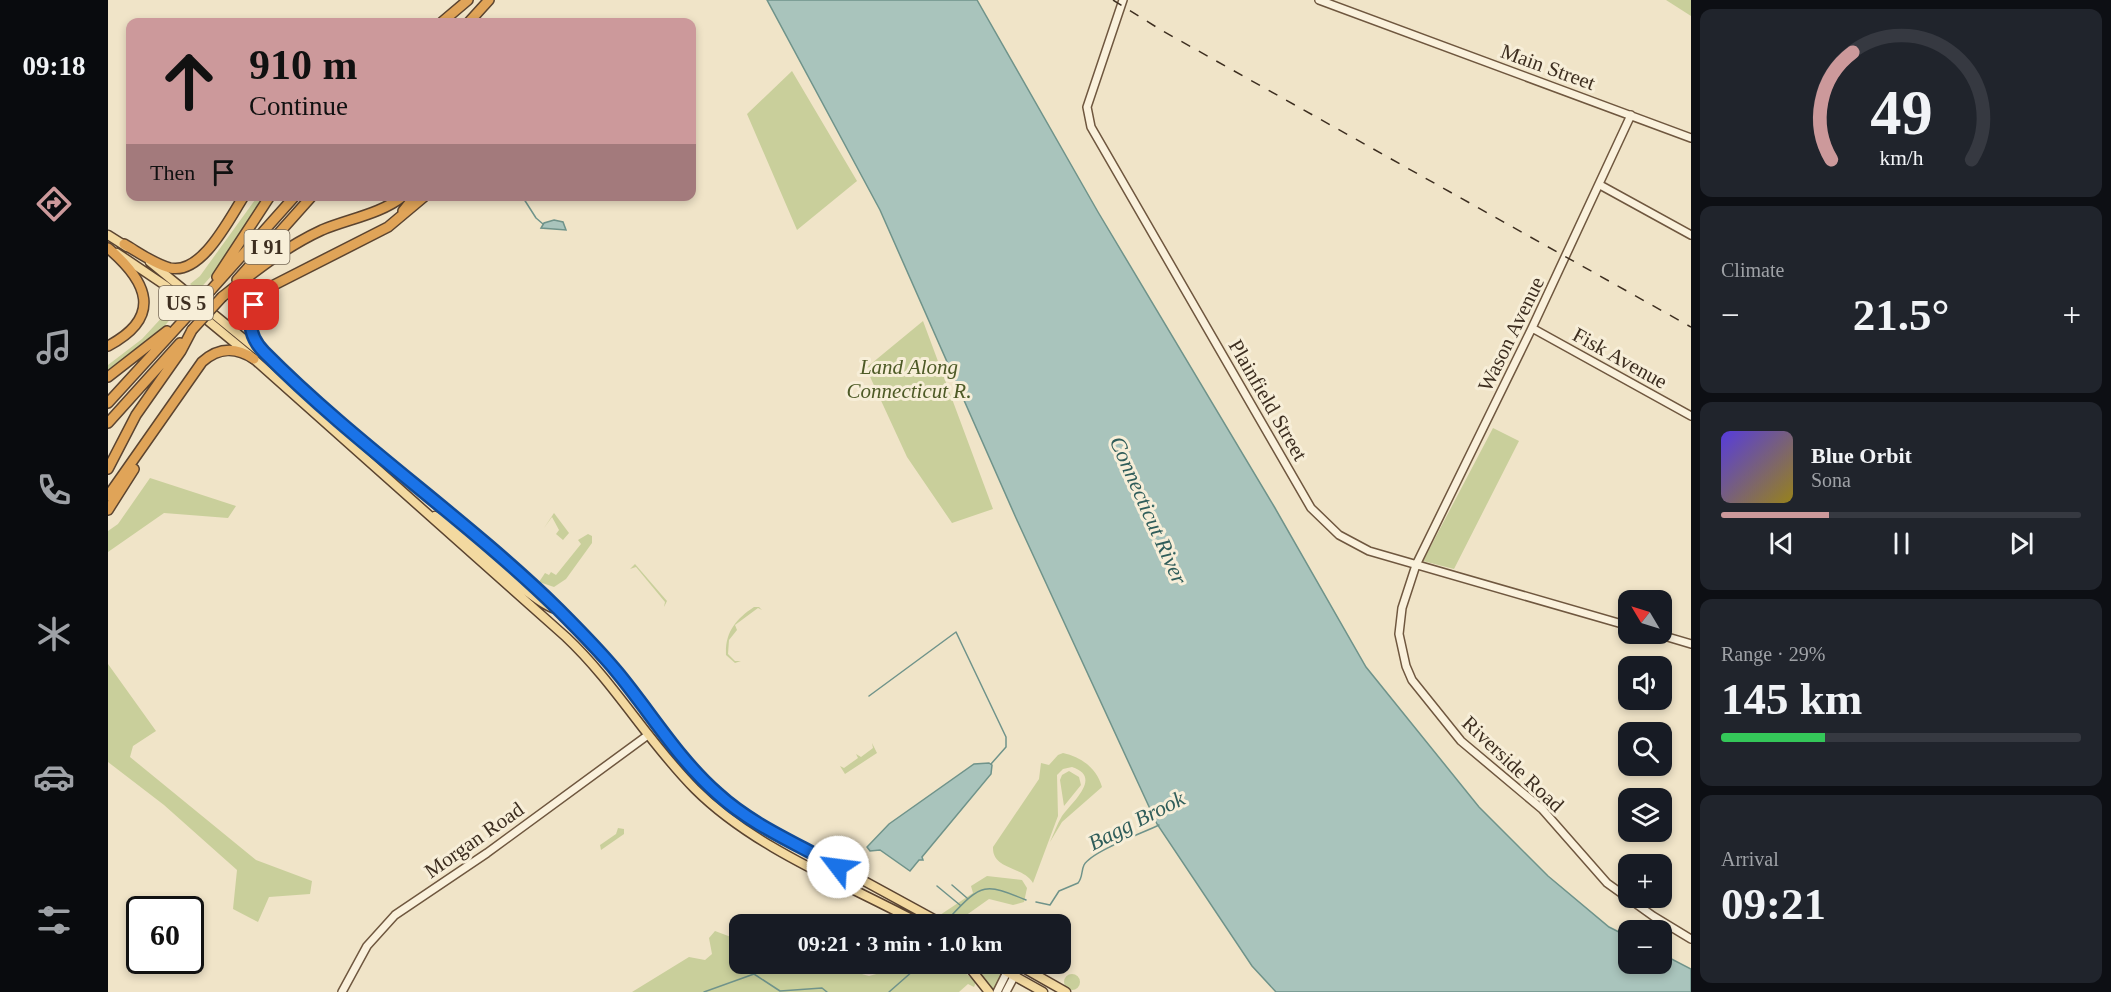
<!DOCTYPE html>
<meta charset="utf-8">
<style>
:root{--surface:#171b24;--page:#20242c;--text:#f1f3f6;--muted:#9ea1a6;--line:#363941;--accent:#cc999b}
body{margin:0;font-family:Georgia,serif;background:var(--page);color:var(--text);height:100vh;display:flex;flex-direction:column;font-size:22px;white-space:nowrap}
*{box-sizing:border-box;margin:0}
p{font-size:20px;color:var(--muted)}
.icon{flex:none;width:33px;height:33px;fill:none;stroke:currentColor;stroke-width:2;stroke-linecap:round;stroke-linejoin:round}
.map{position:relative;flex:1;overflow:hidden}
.side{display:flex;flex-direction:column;gap:9px;padding:9px;background:#0d0f14;width:420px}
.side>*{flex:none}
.hud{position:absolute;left:18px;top:18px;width:570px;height:183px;border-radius:12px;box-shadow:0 3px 9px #0003;background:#cc999b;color:#111;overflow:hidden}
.needle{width:39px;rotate:308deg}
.controls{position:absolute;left:1510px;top:590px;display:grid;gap:12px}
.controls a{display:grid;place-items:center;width:54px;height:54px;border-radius:12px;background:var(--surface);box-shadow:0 3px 9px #0003;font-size:30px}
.speed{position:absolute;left:18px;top:896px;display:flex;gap:12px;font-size:30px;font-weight:700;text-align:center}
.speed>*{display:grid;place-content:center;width:78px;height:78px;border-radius:50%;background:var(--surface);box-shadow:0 3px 9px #0003;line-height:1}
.speed .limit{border:3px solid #111;border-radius:9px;background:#fff;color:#111}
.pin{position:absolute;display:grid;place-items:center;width:51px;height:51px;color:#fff;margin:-26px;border-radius:12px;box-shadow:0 3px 9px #0006}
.me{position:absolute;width:66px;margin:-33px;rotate:300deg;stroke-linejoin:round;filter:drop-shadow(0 0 4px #0008)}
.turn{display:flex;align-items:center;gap:21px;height:126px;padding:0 24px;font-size:27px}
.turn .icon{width:78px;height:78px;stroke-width:2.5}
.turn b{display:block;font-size:42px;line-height:51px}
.then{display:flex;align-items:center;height:57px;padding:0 24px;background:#0003;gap:12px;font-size:22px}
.big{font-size:45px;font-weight:800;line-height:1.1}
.side .tile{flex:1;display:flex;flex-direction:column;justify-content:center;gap:9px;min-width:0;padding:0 21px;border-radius:12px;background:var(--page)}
.side .dial{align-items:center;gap:0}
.dial svg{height:156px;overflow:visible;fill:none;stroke:var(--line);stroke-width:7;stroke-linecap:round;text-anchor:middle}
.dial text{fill:var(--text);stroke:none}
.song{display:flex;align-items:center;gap:18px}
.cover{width:72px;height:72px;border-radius:9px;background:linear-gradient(135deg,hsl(250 70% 55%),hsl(50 70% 35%))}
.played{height:6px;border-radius:3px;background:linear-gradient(90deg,var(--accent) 30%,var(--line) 30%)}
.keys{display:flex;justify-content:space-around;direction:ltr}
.heat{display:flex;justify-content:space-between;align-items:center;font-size:33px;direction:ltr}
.charge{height:9px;border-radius:4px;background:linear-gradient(90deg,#34c759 29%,var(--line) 0)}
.trip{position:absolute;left:621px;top:914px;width:342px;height:60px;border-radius:12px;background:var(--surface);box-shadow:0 3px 9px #0003;font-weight:800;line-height:60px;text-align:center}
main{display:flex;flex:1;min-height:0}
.menu{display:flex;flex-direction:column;width:108px;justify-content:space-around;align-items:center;background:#090b0e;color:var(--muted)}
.menu .icon{width:42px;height:42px}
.menu .current{color:var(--accent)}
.menu b{font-size:27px;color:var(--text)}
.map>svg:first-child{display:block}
</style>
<main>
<nav class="menu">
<b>09:18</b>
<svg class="icon current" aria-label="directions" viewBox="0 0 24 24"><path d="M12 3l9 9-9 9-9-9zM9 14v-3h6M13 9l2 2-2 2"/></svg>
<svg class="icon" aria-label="music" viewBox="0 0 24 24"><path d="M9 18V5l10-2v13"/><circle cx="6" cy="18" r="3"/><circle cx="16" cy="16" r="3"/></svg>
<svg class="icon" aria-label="phone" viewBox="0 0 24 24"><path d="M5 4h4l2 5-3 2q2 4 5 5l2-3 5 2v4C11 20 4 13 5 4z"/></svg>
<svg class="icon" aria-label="climate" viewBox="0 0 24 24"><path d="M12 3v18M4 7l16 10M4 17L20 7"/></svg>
<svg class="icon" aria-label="car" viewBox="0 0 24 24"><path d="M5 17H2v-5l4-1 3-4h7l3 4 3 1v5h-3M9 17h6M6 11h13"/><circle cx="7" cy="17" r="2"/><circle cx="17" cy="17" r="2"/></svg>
<svg class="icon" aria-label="filters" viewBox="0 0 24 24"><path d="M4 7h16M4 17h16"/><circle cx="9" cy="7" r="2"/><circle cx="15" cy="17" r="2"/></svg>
</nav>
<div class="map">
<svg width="1583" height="992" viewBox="0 0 1583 992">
<rect width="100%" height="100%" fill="#f0e4c8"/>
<path fill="#c9cf9b" d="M 1558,0 L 1583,0 L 1583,16 Z
M 684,71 L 749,181 L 689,230 L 639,114 Z
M 149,197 L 157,197 L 113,265 L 90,291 L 82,284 L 92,276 Z
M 69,309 C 54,334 26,357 0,370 L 0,365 L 34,339 L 58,313 Z
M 815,321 L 885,509 L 844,523 L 799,457 L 758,368 Z
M 1385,428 L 1411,441 L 1346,569 L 1315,561 Z
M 42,478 L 128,506 L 120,518 L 56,513 L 0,552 L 0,531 L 10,524 Z
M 446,513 L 461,533 L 455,540 L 448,534 L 451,530 L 444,517 L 436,528 Z
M 480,534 L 484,536 L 484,543 L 458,579 L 446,587 L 431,582 L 437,573 L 441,575 L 443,572 L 448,575 L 473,544 L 470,540 Z
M 527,564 L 559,601 L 556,607 L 557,602 L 528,567 L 522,569 Z
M 646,607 L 651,607 L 654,610 L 650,608 L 627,625 L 629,630 L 621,640 L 620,654 L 627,661 L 633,661 L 627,663 L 618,655 C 617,632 628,619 646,607 Z
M 0,664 L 48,731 L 25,746 L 22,757 L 148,860 L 204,881 L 202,894 L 161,897 L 150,922 L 125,909 L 129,870 L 56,805 L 0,762 Z
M 764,743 L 769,753 L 737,774 L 732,766 L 736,768 L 750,758 L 748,754 L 753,757 L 765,748 Z
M 955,753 C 974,757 989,769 994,787 L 954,822 L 942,842 C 946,833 949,824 954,816 C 964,802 995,777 964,767 L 955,769 L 949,775 L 950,816 L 925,883 C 915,866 884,870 885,847 L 931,779 L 933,763 L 941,765 L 950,755 Z
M 961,771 L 971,777 L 973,785 L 956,806 L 952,780 L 954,775 Z
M 510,828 L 516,829 L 516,834 L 493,850 L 492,845 L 508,834 Z
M 879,876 L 914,880 L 919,888 L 916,902 L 905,905 L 881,899 L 850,921 L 844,922 L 832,915 L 865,893 L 863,886 Z
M 607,931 L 631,940 L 632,963 L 714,963 L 761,976 L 772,973 L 787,963 L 854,963 L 859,968 L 855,971 L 868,982 L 866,987 L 860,984 L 851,992 L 524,992 L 581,957 L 597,960 L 604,954 L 601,938 Z
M 861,963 L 872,963 L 893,975 L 887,991 L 881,987 Z
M956 982a8 8 0 1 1 16 0a8 8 0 1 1-16 0Z"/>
<path fill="#a9c4bc" stroke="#6f938a" stroke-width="1.5" d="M 659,0 L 869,0 L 990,212 L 1167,508 L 1258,667 L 1371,807 L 1440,876 L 1501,927 L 1521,937 L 1521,963 L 1554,963 L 1554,954 L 1583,969 L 1583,992 L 1168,992 L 1144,966 L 1049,824 L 908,518 L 772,210 Z
M 446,220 L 455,222 L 458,230 L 433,228 L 436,223 Z
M 881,763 L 884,765 L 883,774 L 814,857 L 815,860 L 811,860 L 802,871 L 772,850 L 762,851 L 759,847 L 781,824 L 866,764 Z"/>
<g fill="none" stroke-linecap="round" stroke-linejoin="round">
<path stroke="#6f938a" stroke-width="1.5" d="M 414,196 L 428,218 L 435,224
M 761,696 L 848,632 L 898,737 L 898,747 L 883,764
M 844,885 L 859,898
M 829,886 L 852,905
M 928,902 L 942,905 L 951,891 L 970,883 C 975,877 973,871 976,865 C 984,851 1035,833 1051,825
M 843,916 C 874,883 877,883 918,900
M 596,992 L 646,974 L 672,991 L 714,988 L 719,992
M 781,992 L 814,963"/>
<defs>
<path id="secondary" d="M 1015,0 L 979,107 L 983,127 L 1203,508 L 1231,535 L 1261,551 L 1521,626
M 1211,0 L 1583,138
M 1523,115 L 1424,328 L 1308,565 L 1294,608 L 1291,634 L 1298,666 L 1304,680 L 1353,741 L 1434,809 L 1499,883 L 1545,916 L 1583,939
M 1492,185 L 1583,235
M 1424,328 L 1583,416
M 1546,633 L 1583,644
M 234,992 L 259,946 L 287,915 L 379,853 L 540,735
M 889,992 L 899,972 L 910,965
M 898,992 L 908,973"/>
<path id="primary" d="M 0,235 L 19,247
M 9,253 L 58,286 L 139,353 L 458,637 C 507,683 540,742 587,789 C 647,849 739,884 813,924
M 42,262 L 153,353
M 174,371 L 449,609 L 508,672 L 570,753 L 610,794 L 648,822 L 835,924
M 327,516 C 356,532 427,607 449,609
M 858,963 L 881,992
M 883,963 L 935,992
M 907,963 L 958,992"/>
<path id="highway" d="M 334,22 L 360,0
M 361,22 L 381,0
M 295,211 L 307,196
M 16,244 C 30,252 46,264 62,268 C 94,275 121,219 136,196
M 0,248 C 40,282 55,317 0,346
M 109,277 L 162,196
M 129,280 L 204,196
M 103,290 L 187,196
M 114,297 C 146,272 177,247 214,230 C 240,219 273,214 295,196
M 179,375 L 152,349 L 145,338 L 143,317 L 150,298 L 166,285 L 280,227 L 317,196
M 0,377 L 59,331
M 0,403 L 74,322
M 0,423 L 72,343
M 0,469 L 28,415 L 73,351 L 84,330
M 0,496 L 94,362 C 111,347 128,347 146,359
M 0,510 L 26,469"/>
</defs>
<use href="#secondary" stroke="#6f573f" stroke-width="10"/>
<use href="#primary" stroke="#5b4430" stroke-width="11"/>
<use href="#highway" stroke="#5b4430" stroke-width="12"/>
<use href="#secondary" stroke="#faf1dc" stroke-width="7"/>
<use href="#primary" stroke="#f3d9a0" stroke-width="8"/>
<use href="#highway" stroke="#e0a458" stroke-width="9"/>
<path stroke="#3d2e20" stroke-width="1.5" stroke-dasharray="10 10" stroke-linecap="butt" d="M 1005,0 L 1053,30 L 1583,327"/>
<defs>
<path id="highway-bridge" d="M 74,322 L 103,290
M 84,330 L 114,297"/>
</defs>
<use href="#highway-bridge" stroke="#5b4430" stroke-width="12" stroke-linecap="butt"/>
<use href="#highway-bridge" stroke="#e0a458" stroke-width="9"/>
</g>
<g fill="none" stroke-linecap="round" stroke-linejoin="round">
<defs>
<path id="route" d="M 146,305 C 139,322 143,339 156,352 C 248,445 357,518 450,609 C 470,629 491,650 509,672 C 543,713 570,759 610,794 C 645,826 690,844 730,867"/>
</defs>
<use href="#route" stroke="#114b97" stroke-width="15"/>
<use href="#route" stroke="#1a73e8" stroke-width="10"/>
</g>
<g text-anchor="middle" stroke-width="6" stroke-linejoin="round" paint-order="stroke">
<g fill="#f7eed8" stroke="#756857" stroke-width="1.5">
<rect x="136.5" y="230" width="45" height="34" rx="4.5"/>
<rect x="51" y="286" width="54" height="34" rx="4.5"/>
</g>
<g font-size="20" font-weight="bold" fill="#3d2e20">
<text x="159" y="254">I 91</text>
<text x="78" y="310">US 5</text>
</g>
<g font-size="21" fill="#3d2e20" stroke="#f7eed8">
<text transform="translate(1440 67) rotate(20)" y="7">Main Street</text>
<text transform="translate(1403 334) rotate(-64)" y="7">Wason Avenue</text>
<text transform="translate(1512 358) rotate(29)" y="7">Fisk Avenue</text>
<text transform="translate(1160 400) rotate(60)" y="7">Plainfield Street</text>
<text transform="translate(1405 764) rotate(43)" y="7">Riverside Road</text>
<text transform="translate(366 840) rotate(-35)" y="7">Morgan Road</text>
</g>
<g font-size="21" font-style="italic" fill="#4d5a26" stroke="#f7eed8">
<text x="801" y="374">Land Along<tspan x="801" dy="24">Connecticut R.</tspan></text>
</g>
<g font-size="22" font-style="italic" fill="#2f5d5a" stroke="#f7eed8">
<text transform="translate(1041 510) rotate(66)" y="8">Connecticut River</text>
<text transform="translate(1028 820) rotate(-27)" y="8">Bagg Brook</text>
</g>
</g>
</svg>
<div class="controls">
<a><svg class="needle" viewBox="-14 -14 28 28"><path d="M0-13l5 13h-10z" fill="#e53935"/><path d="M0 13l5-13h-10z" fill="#9ea1a6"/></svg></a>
<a><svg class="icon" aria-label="sound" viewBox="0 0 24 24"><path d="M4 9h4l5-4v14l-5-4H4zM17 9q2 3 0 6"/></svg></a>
<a><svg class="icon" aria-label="search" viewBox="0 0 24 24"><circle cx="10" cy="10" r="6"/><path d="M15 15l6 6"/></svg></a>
<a><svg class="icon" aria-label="layers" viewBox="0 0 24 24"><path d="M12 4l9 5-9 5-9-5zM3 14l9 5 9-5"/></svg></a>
<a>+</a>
<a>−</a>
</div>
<div class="speed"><div class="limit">60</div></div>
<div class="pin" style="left:146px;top:305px;background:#d93025"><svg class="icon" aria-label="arrive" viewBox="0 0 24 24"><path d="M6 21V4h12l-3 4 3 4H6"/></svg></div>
<svg class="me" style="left:730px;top:867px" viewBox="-20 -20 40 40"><circle r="19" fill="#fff"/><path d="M0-13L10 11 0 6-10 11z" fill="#1a73e8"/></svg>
<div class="trip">09:21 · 3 min · 1.0 km</div>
<div class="hud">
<div class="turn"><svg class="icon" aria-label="ahead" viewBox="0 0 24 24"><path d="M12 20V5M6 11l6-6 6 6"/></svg><div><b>910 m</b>Continue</div></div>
<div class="then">Then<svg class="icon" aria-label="arrive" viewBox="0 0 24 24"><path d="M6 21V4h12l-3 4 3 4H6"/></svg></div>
</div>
</div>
<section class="side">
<div class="tile dial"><svg viewBox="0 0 100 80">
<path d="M14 69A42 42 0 1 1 86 69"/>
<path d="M14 69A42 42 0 0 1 25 14" stroke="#cc999b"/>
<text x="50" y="56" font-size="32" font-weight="700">49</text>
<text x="50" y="72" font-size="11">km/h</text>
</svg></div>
<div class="tile"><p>Climate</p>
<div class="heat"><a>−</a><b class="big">21.5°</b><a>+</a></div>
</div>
<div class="tile">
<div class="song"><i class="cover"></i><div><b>Blue Orbit</b><p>Sona</p></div></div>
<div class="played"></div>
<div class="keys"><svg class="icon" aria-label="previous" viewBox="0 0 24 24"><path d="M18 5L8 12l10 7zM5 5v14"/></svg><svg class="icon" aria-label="pause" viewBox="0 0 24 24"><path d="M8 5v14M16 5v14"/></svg><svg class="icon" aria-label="next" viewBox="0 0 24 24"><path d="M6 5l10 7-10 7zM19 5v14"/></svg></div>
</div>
<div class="tile"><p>Range · 29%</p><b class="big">145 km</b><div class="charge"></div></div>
<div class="tile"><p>Arrival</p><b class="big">09:21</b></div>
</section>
</main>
